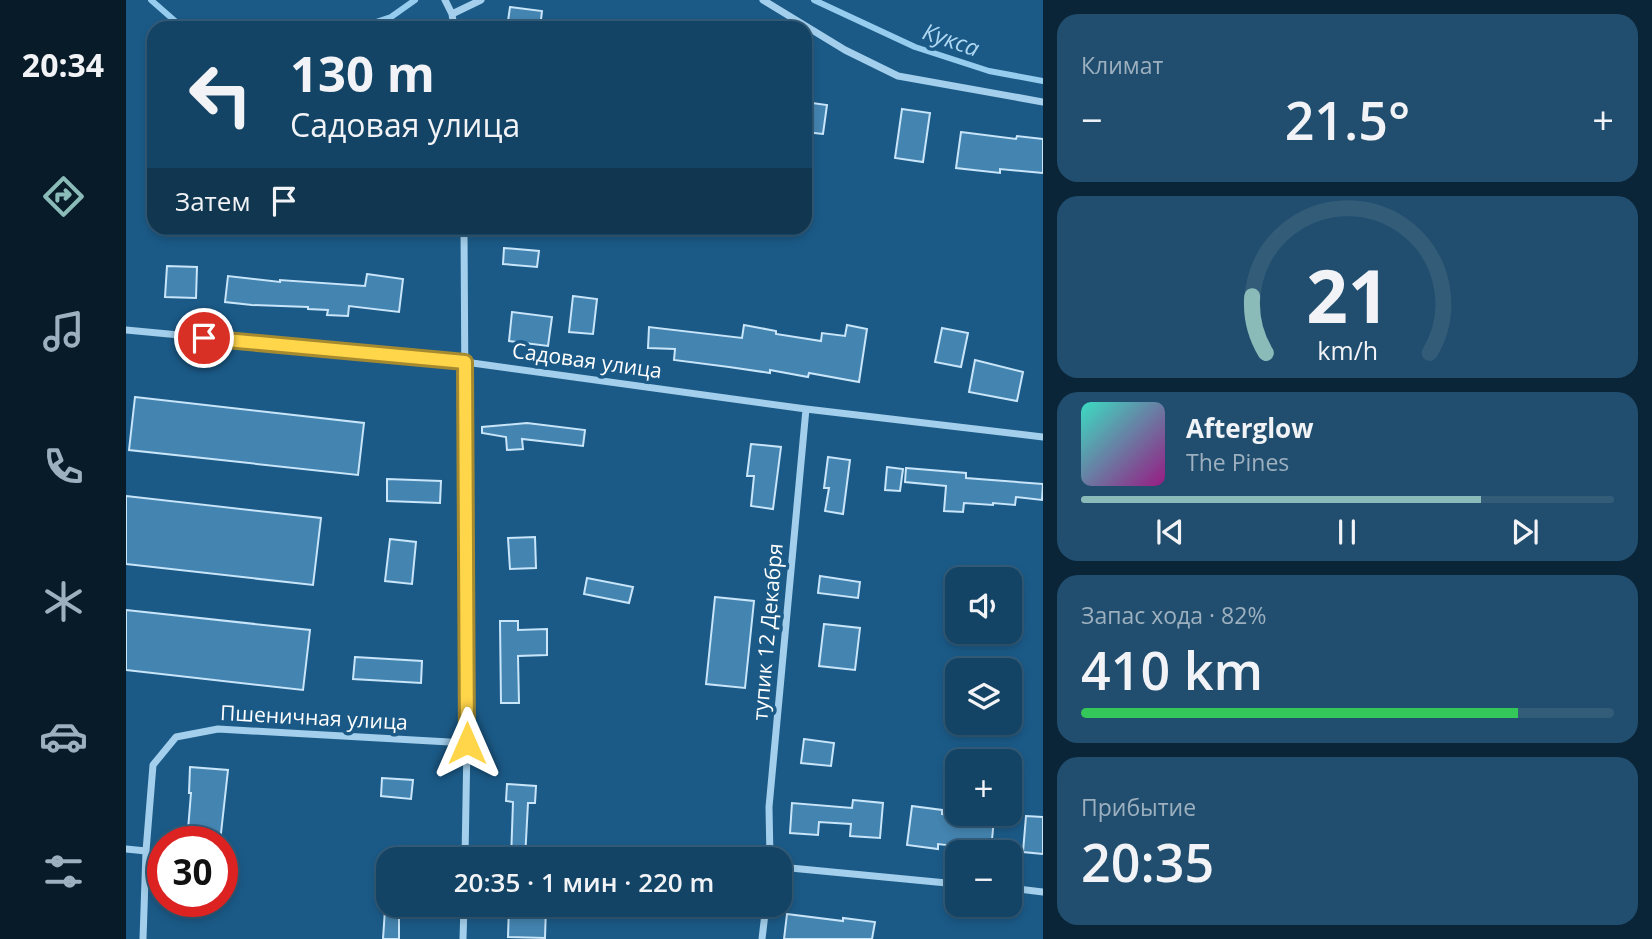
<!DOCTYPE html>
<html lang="ru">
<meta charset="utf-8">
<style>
:root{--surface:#144465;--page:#214e6e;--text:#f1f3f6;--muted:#9db0bf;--line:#335c79;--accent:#8bbbb9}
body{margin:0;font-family:"Open Sans",sans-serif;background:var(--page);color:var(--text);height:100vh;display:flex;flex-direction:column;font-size:26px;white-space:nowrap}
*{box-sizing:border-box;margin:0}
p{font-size:23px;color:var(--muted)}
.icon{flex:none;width:38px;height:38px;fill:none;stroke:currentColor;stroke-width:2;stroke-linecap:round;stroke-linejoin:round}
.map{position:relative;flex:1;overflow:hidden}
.sheet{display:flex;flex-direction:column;gap:14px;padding:14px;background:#0b2538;width:609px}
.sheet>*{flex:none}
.hud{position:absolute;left:21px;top:21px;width:665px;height:214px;border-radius:21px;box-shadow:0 4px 10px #0003,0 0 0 2px var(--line);background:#144465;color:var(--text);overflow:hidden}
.fabs{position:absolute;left:819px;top:567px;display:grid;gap:14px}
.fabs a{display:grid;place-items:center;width:77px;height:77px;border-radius:14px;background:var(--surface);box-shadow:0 4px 10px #0003,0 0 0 2px var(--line);font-size:35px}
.speed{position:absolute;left:21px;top:826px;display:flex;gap:14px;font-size:35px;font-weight:700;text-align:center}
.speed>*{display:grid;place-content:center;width:91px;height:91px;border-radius:50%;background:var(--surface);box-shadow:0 4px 10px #0003,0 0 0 2px var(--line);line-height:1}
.speed .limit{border:10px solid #d22;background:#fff;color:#111}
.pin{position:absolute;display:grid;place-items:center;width:60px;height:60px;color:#fff;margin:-30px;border:4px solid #fff;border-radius:50%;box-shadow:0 2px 7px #0007}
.me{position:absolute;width:77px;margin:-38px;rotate:0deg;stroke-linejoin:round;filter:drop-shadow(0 0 5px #0008)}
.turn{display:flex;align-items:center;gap:24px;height:147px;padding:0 28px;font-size:32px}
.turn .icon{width:91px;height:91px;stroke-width:2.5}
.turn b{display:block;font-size:49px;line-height:60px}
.then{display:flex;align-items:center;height:66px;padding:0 28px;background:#0003;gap:14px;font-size:26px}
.big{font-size:52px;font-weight:600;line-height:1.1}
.sheet .widget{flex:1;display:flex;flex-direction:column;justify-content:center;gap:10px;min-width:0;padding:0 24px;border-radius:21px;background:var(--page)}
.sheet .dial{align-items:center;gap:0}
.dial svg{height:182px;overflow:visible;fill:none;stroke:var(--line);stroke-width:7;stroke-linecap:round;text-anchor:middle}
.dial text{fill:var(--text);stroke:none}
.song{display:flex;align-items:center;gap:21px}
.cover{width:84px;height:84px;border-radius:10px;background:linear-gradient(135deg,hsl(170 70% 55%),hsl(310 70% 35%))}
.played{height:7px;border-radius:4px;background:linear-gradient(90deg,var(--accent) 75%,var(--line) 75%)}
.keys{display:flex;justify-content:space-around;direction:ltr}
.heat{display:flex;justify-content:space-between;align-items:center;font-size:38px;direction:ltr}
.charge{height:10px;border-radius:5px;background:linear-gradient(90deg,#34c759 82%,var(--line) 0)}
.trip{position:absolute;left:250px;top:847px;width:416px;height:70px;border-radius:21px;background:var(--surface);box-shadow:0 4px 10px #0003,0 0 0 2px var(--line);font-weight:600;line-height:70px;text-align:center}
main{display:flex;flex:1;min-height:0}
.tab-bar{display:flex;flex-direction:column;width:126px;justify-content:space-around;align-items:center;background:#081b28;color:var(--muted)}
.tab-bar .icon{width:49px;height:49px}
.tab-bar .current{color:var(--accent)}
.tab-bar b{font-size:32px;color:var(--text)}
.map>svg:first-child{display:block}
</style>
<main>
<nav class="tab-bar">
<b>20:34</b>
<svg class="icon current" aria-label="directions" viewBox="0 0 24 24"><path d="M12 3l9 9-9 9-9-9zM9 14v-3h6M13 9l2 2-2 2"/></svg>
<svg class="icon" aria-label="music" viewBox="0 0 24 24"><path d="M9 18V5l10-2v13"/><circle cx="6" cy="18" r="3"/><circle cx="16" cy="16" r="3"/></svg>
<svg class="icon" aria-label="phone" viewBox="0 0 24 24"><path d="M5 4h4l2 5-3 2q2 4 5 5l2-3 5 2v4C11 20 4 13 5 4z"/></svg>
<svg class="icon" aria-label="climate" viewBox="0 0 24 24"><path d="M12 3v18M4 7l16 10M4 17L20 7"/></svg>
<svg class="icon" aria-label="car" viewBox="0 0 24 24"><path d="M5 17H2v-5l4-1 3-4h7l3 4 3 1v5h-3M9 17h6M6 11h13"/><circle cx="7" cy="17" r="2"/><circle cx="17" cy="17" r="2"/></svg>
<svg class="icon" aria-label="filters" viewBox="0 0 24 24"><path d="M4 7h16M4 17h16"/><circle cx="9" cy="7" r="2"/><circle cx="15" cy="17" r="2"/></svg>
</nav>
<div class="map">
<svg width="917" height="939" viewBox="0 0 917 939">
<rect width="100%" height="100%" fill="#1b5a87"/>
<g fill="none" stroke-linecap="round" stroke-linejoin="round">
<path stroke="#96ccee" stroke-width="6" d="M 25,0 L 57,28
M 688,0 L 789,47 L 863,71 L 917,81
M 232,28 L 265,17 L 289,0"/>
</g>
<path fill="#4484b0" stroke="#c8e5f9" stroke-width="2" d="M 384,7 L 416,11 L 414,28 L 381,28 Z
M 679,102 L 701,105 L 697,134 L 679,132 Z
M 776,109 L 804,113 L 797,162 L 769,158 Z
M 835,132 L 890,139 L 891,136 L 917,139 L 917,173 L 874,169 L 874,173 L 830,168 Z
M 378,248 L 413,251 L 411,267 L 377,264 Z
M 41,266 L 71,267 L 70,298 L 39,297 Z
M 241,274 L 277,279 L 273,312 L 223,306 L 222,316 L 201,315 L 202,310 L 182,309 L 182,307 L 126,305 L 99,302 L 102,276 L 154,282 L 154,280 L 239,286 Z
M 447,296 L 471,299 L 467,334 L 443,332 Z
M 386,312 L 426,317 L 422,346 L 383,341 Z
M 618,325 L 650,331 L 650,334 L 695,341 L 696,333 L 719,336 L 721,325 L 741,329 L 733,382 L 683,373 L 682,377 L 644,370 L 644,373 L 603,367 L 548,360 L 549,349 L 522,348 L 523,327 L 616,338 Z
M 816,328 L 842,333 L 835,367 L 809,362 Z
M 849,360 L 897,372 L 891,401 L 843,392 Z
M 9,397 L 238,423 L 232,475 L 3,450 Z
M 401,423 L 459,430 L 457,446 L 396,439 L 397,449 L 381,450 L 380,437 L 356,433 L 356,427 Z
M 625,444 L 655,447 L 647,509 L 625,506 L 628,476 L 621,476 Z
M 702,457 L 724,460 L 717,514 L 699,511 L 703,488 L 698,488 Z
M 761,467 L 777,469 L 774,491 L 759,490 Z
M 780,468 L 840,473 L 840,478 L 917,484 L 916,500 L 890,497 L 889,505 L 867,503 L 867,505 L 838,503 L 837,512 L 818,511 L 820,486 L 779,482 Z
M 261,479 L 315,481 L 314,503 L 261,501 Z
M 0,496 L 195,518 L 187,585 L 0,564 Z
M 409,537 L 410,568 L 384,569 L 382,538 Z
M 264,539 L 290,542 L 286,584 L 259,581 Z
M 694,576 L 734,582 L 732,598 L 692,593 Z
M 461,578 L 507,587 L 503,603 L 458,594 Z
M 589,597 L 628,601 L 619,688 L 580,684 Z
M 0,610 L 184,630 L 177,690 L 0,670 Z
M 374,621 L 392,621 L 392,630 L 421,629 L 421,655 L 392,656 L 393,703 L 375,703 Z
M 698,624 L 734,628 L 729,670 L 693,666 Z
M 229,657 L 296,661 L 295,683 L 227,679 Z
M 678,739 L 708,743 L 705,766 L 675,763 Z
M 64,767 L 102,770 L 94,842 L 61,842 L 65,793 L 63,793 Z
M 256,778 L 287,780 L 285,799 L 255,796 Z
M 381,784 L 410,786 L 409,803 L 402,803 L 399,859 L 385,859 L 387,802 L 380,801 Z
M 727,800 L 757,803 L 754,838 L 724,836 L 725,824 L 693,822 L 692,835 L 664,833 L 666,803 L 726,808 Z
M 786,806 L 816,810 L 816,814 L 868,819 L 865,850 L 812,844 L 812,849 L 781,845 Z
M 900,816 L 917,817 L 917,854 L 897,852 Z
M 261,880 L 262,880 L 262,905 L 273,905 L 273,939 L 257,939 Z
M 383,905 L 420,906 L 419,938 L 382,937 Z
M 661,914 L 717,921 L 717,918 L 749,922 L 746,939 L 658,939 Z"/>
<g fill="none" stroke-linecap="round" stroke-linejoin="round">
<path stroke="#a3cfec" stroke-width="7" d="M 319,0 L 326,14 L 328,28
M 637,0 L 719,50 L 772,76 L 917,102
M 326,14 L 355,0
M 338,228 L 341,743 L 339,859
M 0,330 L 339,362 L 680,409 L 917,437
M 0,849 L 20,851 L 27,765 L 50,737 L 92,729 L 341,743
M 644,859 L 643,807 L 680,409
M 654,867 L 831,884
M 884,888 L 917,892
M 17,939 L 20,851
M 337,939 L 338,905
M 636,939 L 640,905"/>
</g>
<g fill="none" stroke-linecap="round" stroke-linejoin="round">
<defs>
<path id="route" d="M 78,338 L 339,362 L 341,743"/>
</defs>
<use href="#route" stroke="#a68a30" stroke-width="18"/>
<use href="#route" stroke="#ffd54a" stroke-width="12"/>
</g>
<g text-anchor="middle" stroke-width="7" stroke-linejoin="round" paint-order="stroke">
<g font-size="21" fill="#fff" stroke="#1b5a87">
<text transform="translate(461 361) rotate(8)" y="7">Садовая улица</text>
<text transform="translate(642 632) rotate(-85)" y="7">тупик 12 Декабря</text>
<text transform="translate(188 718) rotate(3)" y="7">Пшеничная улица</text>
</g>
<g font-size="23" font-style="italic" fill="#afd8f3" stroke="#1b5a87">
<text transform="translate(825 40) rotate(19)" y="8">Кукса</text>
</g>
</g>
</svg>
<div class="fabs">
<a><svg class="icon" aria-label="sound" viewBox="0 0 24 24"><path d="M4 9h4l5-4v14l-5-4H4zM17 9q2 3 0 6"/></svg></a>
<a><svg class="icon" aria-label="layers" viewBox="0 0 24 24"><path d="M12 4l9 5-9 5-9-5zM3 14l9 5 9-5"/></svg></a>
<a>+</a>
<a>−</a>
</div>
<div class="speed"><div class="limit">30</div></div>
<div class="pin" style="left:78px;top:338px;background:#d93025"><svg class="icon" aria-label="arrive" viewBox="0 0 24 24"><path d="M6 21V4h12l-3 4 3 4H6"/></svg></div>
<svg class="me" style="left:341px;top:743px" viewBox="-20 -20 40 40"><path d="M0-17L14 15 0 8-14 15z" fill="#ffd54a" stroke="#fff" stroke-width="4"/></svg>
<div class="trip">20:35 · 1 мин · 220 m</div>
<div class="hud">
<div class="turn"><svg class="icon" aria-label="left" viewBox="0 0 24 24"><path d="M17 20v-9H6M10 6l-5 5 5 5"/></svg><div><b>130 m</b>Садовая улица</div></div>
<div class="then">Затем<svg class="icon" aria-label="arrive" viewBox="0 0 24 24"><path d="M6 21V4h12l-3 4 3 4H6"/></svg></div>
</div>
</div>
<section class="sheet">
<div class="widget"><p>Климат</p>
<div class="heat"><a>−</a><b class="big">21.5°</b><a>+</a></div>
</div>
<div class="widget dial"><svg viewBox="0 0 100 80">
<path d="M14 69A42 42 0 1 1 86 69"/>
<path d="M14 69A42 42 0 0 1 8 44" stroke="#8bbbb9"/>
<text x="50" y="56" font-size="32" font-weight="700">21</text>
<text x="50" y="72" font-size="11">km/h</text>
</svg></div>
<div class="widget">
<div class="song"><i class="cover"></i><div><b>Afterglow</b><p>The Pines</p></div></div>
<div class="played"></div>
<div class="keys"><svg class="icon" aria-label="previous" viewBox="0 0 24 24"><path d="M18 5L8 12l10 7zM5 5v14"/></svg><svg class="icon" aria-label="pause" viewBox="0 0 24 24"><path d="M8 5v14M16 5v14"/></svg><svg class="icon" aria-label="next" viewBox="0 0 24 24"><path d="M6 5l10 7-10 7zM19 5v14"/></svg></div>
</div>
<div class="widget"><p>Запас хода · 82%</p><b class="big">410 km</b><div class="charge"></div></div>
<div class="widget"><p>Прибытие</p><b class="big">20:35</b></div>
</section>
</main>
